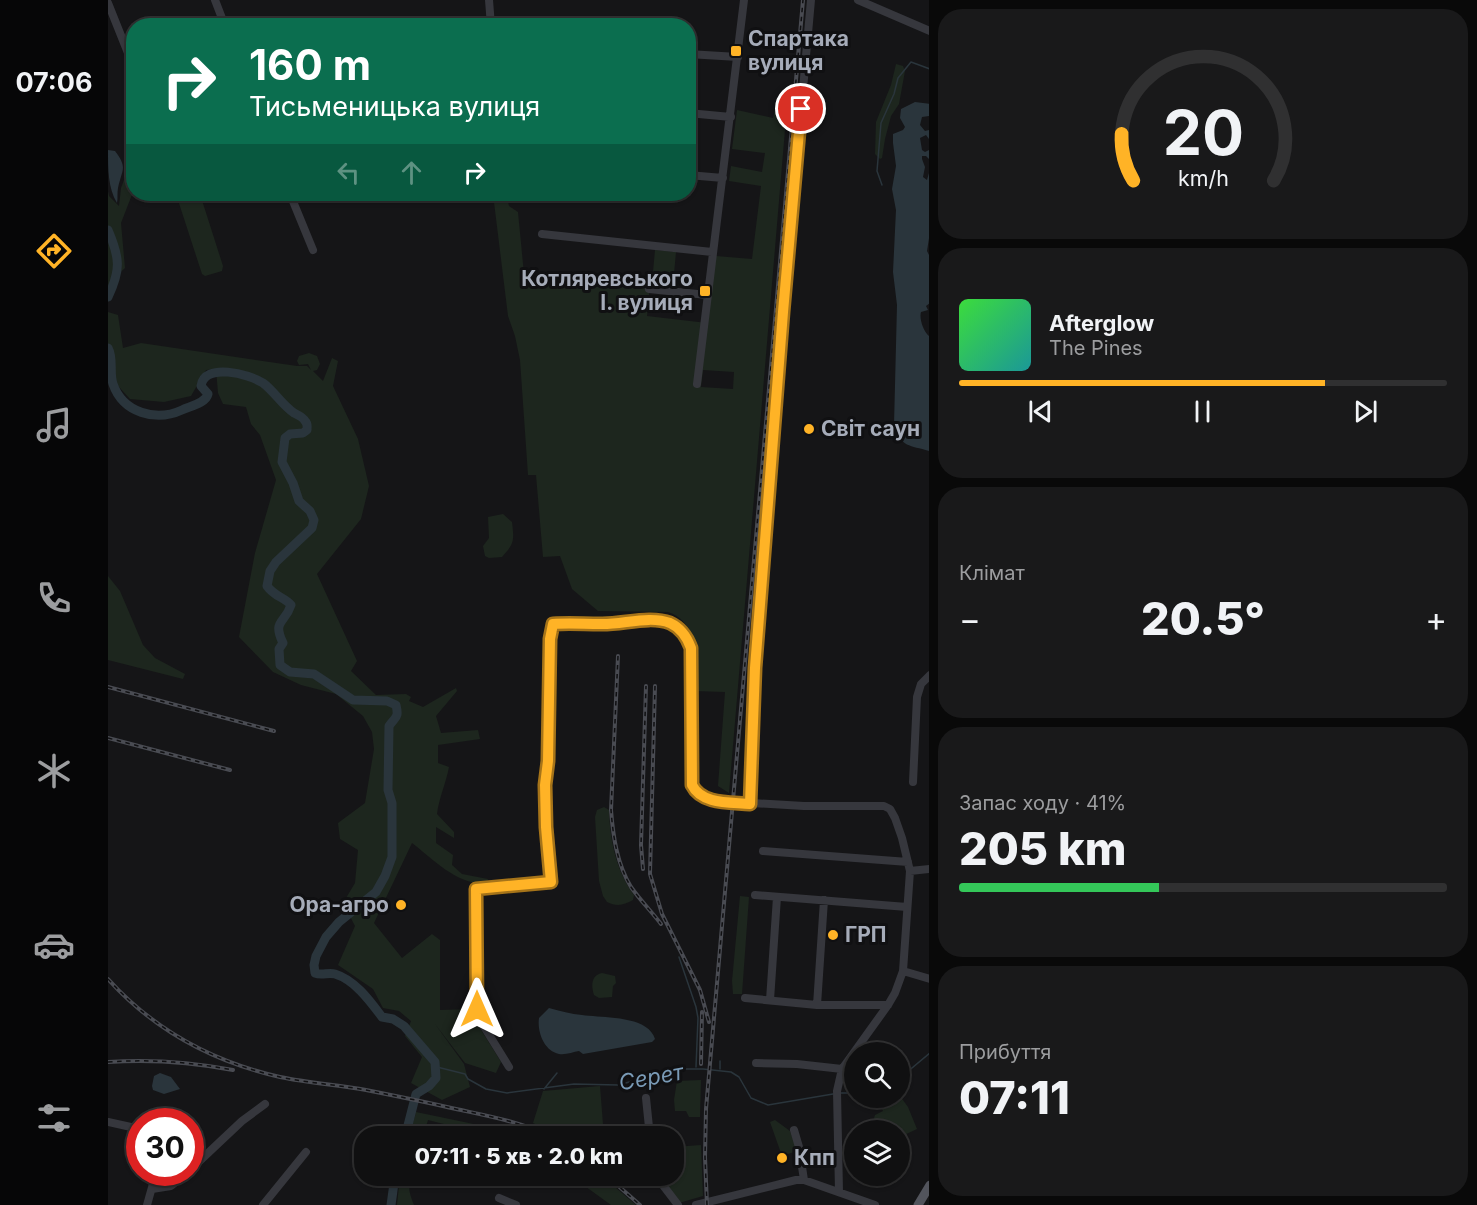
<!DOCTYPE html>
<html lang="uk">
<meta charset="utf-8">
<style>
:root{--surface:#101011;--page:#19191a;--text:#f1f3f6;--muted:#9c9d9f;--line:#303031;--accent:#ffb326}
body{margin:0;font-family:Inter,sans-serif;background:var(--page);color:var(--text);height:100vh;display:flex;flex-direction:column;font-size:22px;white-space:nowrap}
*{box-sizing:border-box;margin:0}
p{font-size:20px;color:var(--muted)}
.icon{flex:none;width:33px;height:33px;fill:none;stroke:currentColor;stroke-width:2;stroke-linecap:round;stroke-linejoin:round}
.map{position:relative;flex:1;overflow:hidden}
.details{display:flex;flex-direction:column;gap:9px;padding:9px;background:#090909;width:548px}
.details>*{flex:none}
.banner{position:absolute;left:18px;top:18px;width:570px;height:183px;border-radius:24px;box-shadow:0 2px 4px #0004,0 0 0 2px var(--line);background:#0b6e4f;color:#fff;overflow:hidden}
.fabs{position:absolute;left:736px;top:1042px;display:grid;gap:12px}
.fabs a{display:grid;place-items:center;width:66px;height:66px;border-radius:50%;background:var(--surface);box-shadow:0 2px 4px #0004,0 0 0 2px var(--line);font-size:30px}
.speed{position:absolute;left:18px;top:1108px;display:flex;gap:12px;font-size:30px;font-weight:700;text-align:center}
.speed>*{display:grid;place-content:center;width:78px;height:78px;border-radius:50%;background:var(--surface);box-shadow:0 2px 4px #0004,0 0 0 2px var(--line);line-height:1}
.speed .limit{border:9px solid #d22;background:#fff;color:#111}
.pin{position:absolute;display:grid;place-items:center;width:51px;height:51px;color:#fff;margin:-26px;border:3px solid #fff;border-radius:50%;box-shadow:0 2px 6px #0007}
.me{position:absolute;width:66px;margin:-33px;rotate:0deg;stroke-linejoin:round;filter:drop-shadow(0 0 4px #0008)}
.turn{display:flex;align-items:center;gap:21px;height:126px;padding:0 24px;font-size:27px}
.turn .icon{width:78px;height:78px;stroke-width:2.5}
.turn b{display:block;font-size:42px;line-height:51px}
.lanes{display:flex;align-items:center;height:57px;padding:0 24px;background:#0003;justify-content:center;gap:30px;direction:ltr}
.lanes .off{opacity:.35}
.big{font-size:45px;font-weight:800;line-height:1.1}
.details .widget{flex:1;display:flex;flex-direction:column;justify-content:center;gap:9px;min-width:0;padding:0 21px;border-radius:24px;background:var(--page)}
.details .dial{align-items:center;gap:0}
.dial svg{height:156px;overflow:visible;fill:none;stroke:var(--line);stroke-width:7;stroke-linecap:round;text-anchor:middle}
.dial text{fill:var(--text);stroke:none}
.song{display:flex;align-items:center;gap:18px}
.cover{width:72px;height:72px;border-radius:9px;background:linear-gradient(135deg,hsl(120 70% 55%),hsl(180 70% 35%))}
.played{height:6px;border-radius:3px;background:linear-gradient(90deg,var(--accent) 75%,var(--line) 75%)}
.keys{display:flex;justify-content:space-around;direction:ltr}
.heat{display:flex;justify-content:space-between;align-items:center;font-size:33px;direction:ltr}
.charge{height:9px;border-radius:4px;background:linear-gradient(90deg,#34c759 41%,var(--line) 0)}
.trip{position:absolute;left:246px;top:1126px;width:330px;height:60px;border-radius:24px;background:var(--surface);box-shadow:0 2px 4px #0004,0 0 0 2px var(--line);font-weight:800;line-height:60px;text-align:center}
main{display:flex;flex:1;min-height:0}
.dock{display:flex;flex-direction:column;width:108px;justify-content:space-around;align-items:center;background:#060607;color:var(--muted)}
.dock .icon{width:42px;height:42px}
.dock .selected{color:var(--accent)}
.dock b{font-size:27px;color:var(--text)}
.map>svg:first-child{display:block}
</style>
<main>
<nav class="dock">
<b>07:06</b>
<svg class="icon selected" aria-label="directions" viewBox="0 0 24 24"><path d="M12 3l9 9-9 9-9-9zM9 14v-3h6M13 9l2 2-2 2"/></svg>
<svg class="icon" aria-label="music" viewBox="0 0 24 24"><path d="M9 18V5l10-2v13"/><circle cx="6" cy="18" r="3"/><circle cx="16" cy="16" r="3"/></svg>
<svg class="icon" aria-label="phone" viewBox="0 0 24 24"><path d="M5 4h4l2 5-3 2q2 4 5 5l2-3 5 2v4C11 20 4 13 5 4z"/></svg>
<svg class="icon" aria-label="climate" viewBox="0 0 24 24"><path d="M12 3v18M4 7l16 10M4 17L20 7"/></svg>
<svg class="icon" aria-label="car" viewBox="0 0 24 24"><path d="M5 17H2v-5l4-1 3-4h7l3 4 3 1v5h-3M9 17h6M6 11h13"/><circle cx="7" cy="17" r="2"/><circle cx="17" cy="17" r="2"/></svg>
<svg class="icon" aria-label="filters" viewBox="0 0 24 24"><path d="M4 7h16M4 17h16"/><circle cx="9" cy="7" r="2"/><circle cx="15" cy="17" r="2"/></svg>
</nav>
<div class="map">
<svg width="822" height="1205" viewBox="0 0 822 1205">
<rect width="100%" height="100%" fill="#151517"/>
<path fill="#1d261e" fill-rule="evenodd" d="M 788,64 L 795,66 L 797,71 L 791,104 L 783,116 L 777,139 L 774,158 L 772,159 L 767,154 L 768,122 L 783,85 Z
M 668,105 L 679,106 L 621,793 L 610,786 L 617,692 L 586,691 C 586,663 593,623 560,612 L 490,611 L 464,589 L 452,556 L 435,557 L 428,475 L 420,475 L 412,360 L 407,336 L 400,316 L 385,194 L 398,194 L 401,206 L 410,212 L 416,274 L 542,284 L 539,316 L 599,323 L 608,256 L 644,259 L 653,186 L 621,181 L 623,166 L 654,172 L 657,153 L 624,149 L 629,110 L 665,118 ZM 595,370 L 626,372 L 625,389 L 593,387 Z
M 17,177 L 24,178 L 25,192 L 13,223 L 17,268 L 5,279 L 0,289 L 0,191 L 1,196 L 11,206 L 13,188 Z
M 68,194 L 92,194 L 115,266 L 114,271 L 97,276 L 94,274 Z
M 547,250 L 568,252 L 565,285 L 544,283 Z
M 0,312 L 10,315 L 15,348 L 33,343 L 189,366 L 199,366 L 203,370 L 200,364 L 191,365 L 189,361 L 191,356 L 201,353 L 209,356 L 212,364 L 209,370 L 205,371 L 215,381 L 224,358 L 230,361 L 225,386 L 250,439 L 261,486 L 253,519 L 209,574 L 249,661 L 243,671 L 268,695 L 298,694 L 303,697 L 301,701 L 315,707 L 348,688 L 349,691 L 328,716 L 333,733 L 370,730 L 372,739 L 330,745 L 330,763 L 341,767 C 338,783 331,798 329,814 L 346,832 L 346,838 L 328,827 L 328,843 L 345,855 L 344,865 L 354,874 L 380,879 L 379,883 C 350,886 326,860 304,843 L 266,923 L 294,958 L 324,934 L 332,940 L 332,1010 L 366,1009 L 367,1020 L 393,1062 L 388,1073 L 357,1063 L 327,1024 L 356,1064 L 362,1087 L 334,1100 L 303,1083 L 314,1057 L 297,1036 L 303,1021 L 291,1011 L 275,1008 L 265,989 L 230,965 L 247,926 L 235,903 L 247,883 L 250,850 L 232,839 L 230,823 L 257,803 L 266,749 L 264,732 L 255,716 L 228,694 L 193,685 L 165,672 L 131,637 L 147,553 L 168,480 L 152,435 L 143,424 L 138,407 L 115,404 L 110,393 L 108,369 L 98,370 L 83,396 L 56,402 L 22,399 L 0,375 Z
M 395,514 L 404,522 C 406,540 407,543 394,557 L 381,558 L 377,556 L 375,546 L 381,538 L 380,517 Z
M 0,576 L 12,591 L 35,645 L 47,658 L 77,674 L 75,679 L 0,660 Z
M 496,807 L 501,810 C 502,841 508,870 526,895 L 525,900 C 516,905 509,907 499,902 L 495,896 L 491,881 L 487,817 L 489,810 Z
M 632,896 L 641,897 L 634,994 L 625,994 L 624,981 Z
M 494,973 L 507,976 L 508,983 L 505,986 L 504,997 L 491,998 L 486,995 C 483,986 483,975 494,973 Z
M 593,1080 L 592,1117 L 581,1117 L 578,1111 L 567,1111 L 566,1100 L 569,1081 Z
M 492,1086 L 496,1137 L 454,1137 L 425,1123 L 435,1091 Z
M 792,1096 L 800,1107 L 809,1129 L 792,1137 L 792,1131 L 762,1131 L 767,1115 L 775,1111 L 769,1098 L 792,1098 Z
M 308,1112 L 380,1127 L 415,1137 L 387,1137 L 320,1120 L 315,1137 L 301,1137 Z
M 667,1120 L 682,1131 L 689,1151 L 674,1156 L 662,1122 Z
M 593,1145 L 595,1196 L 571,1203 L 552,1176 L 566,1176 L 566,1147 Z
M 292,1176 L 303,1176 C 299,1187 302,1195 306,1205 L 289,1205 Z
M 463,1176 L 494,1176 L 528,1205 L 503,1205 Z"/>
<path fill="#2a353c" d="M 807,102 L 822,104 L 821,116 L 814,117 L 812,125 L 817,131 L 821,130 L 821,139 L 818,135 L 812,138 L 814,150 L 817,152 L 821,150 L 821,164 L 821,159 L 818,156 L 814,156 L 814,159 L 817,167 L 815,177 L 819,180 L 821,173 L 822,232 L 819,251 L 821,255 L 822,303 L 818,306 L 820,310 L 813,312 C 811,318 815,331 821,336 L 821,451 C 802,445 793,448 786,425 L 789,305 L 785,272 L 788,210 L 784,189 L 788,166 L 785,143 L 785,134 L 795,130 L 797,127 L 792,118 L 793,109 Z
M 0,150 L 7,151 C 20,168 14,169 10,188 C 9,193 10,198 9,203 C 0,188 0,169 0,150 Z
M 441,1008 C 452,1011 463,1014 474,1015 C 494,1018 540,1015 547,1039 L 544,1042 L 475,1054 L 471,1051 C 465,1052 458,1055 451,1054 C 436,1051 429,1032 431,1018 Z
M 52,1073 L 63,1077 L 72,1089 L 56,1094 L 45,1090 L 44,1086 L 46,1076 Z"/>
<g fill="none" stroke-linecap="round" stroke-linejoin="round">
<path stroke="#2a353c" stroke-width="1.5" d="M 774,185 L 769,171 L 773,123 L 786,94 L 790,78 L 803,62 L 822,69
M 571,957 L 588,1007 L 590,1018 L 588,1067
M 329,1067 L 357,1074 L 360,1079 L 378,1089 L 399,1093 L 466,1084 L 510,1085 L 555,1073 L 576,1069 L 595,1069 L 623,1072 L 631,1077 L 643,1098 L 660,1105 L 725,1094
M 612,1069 L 612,1061
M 792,1078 L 822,1053
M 436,1089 L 449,1073
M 733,1093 L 747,1093"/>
<path stroke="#2a353c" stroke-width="9" d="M 0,230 C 12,258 13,270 0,297
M 0,348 C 6,359 1,372 5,384 C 15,413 48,422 74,410 C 83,406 98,403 100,394 L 93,386 C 96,362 141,374 155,383 C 166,391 174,405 186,413 C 190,415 195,417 197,421 C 200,424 199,425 199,430 L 195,433 L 182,434 L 177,438 L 174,462 L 185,483 L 191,501 L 202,511 L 206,520 L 204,528 L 168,562 L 162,571 L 159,586 C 167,597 176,597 183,605 C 177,624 164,620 175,643 L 171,649 L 172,665 L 182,672 L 206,674 L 245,700 L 279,701 L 288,705 C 291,718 288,716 281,726 L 280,790 L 284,803 L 284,857 L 277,876 L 268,892 L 231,922 L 218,937 L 208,956 L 206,965 L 207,973 C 214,976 220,972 227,974 C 247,980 262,1001 274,1017 L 285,1019 L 296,1026 L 327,1062 L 328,1078 L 321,1086 L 308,1094 L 297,1137
M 283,1205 L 287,1176"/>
<path stroke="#36373d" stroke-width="8" d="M 107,0 L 117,26
M 381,0 L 383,26
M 750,0 L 822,31
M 0,3 L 20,53
M 580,54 L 630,57
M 580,113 L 623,117
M 580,175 L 615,178
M 182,194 L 205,250
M 434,234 L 604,252
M 541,289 L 599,295
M 589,384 L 636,0
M 805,782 L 809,697 L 813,684 L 822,675
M 642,804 L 647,668 L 675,312 L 703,0
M 655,851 L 800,862
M 802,871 L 822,869
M 647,895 L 799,907
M 795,971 L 822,979
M 637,998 L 709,1005 L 780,1005
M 662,1000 L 669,897
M 709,1005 L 716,900
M 648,1063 L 689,1064 L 734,1069
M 401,1067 L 370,1017 L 368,889 L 443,882 L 438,827 L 437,785 L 440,761 L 442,639 L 445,624 C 461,623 476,624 492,624 C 514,625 541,615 562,623 C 573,628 579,637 583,648 L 583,779 L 584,785 L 589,793 L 594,797 L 608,801 L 696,806 L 776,806 L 782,809 L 787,818 L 794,838 L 802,871 L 795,971 L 787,993 L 780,1005 L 734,1069 L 729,1091 L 731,1192
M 538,1098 L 542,1137
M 0,1122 L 32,1129
M 686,1130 L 691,1147 L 696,1180
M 82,1170 L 134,1121 L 157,1104
M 551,1176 L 554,1184 L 570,1205
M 44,1189 L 63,1186 L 79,1173
M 391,1198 L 408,1205
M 39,1205 L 48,1173
M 155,1205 L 198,1152
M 588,1205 L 688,1180 L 696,1180 L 767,1205"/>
<path stroke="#52545c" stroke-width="9" d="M 810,1205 L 822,1185"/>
<defs>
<path id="rail" d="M 510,656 L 503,810 C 505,836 509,864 523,887 C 532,900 543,911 553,924
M 547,686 L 542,874 L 554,914 L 592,990 L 601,1022
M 0,687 L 166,731
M 0,738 L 122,770
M 535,869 L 533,845 L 538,686
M 0,979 C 46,1030 106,1062 172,1077 C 201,1083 230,1085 258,1090 C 288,1096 318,1102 348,1109 C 380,1116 414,1122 444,1137
M 0,1062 C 43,1059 83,1062 125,1070
M 593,1064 L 594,1012
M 499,1176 L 532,1205
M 599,1205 L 597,1157 L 598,1109 L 695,0"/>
</defs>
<use href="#rail" stroke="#494b52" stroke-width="4"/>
<use href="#rail" stroke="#101012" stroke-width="1.5" stroke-dasharray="4.5" stroke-linecap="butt"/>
</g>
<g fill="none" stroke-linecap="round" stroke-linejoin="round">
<defs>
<path id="route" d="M 369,1009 L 368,889 L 443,882 L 438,827 L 437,785 L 440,761 L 442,639 L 445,624 C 461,623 476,624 492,624 C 514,625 541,615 562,623 C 573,628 579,637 583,648 L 584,785 C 594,805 623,802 642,804 L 647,668 L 675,312 L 693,109"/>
</defs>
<use href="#route" stroke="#a67419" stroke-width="15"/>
<use href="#route" stroke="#ffb326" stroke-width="10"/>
</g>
<g fill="#ffb326" stroke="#101012" stroke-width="2">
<rect x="622" y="45" width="12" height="12" rx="3"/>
<rect x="591" y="285" width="12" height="12" rx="3"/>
<circle cx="701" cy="429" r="6"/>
<circle cx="293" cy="905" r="6"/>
<circle cx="725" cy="935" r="6"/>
<circle cx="674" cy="1158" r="6"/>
</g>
<g text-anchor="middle" stroke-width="6" stroke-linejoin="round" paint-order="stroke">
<g font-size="21" font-weight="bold" fill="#a6acb9" stroke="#101012" text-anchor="start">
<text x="640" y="46">Спартака<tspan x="640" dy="24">вулиця</tspan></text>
<text x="585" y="286" text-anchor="end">Котляревського<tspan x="585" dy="24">І. вулиця</tspan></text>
<text x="713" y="436">Світ саун</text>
<text x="281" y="912" text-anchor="end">Ора-агро</text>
<text x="737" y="942">ГРП</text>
<text x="686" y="1165">Кпп</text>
</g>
<g font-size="22" font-style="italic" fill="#7a9bb7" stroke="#101012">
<text transform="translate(543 1077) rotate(-10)" y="8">Серет</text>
</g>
</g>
</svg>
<div class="fabs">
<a><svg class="icon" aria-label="search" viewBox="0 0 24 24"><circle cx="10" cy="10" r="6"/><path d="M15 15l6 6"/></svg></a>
<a><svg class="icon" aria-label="layers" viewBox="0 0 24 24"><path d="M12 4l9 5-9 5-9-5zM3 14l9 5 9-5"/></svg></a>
</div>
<div class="speed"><div class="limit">30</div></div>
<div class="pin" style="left:693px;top:109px;background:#d93025"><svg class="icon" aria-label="arrive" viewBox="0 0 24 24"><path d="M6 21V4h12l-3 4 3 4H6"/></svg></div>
<svg class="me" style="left:369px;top:1009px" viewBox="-20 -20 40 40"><path d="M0-17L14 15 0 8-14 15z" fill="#ffb326" stroke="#fff" stroke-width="4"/></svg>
<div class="trip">07:11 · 5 хв · 2.0 km</div>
<div class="banner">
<div class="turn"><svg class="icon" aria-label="right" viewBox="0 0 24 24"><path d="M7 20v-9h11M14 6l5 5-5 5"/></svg><div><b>160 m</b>Тисьменицька вулиця</div></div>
<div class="lanes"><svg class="icon off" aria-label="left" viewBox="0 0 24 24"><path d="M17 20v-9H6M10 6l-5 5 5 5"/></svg><svg class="icon off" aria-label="ahead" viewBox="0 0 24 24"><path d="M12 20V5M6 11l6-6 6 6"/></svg><svg class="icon" aria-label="right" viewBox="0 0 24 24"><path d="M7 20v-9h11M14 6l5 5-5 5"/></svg></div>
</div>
</div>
<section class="details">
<div class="widget dial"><svg viewBox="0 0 100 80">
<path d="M14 69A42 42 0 1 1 86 69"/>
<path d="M14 69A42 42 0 0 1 8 45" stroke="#ffb326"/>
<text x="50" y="56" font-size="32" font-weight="700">20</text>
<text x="50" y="72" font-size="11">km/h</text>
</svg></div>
<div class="widget">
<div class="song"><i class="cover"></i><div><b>Afterglow</b><p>The Pines</p></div></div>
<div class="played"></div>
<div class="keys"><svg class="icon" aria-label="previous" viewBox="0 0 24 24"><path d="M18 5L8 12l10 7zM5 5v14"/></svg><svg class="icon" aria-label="pause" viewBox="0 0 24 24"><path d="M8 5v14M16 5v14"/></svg><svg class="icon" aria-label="next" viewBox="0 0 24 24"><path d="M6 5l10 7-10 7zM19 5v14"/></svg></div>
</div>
<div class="widget"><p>Клімат</p>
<div class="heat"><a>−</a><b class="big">20.5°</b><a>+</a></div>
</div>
<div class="widget"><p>Запас ходу · 41%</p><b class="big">205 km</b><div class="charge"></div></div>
<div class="widget"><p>Прибуття</p><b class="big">07:11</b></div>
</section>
</main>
